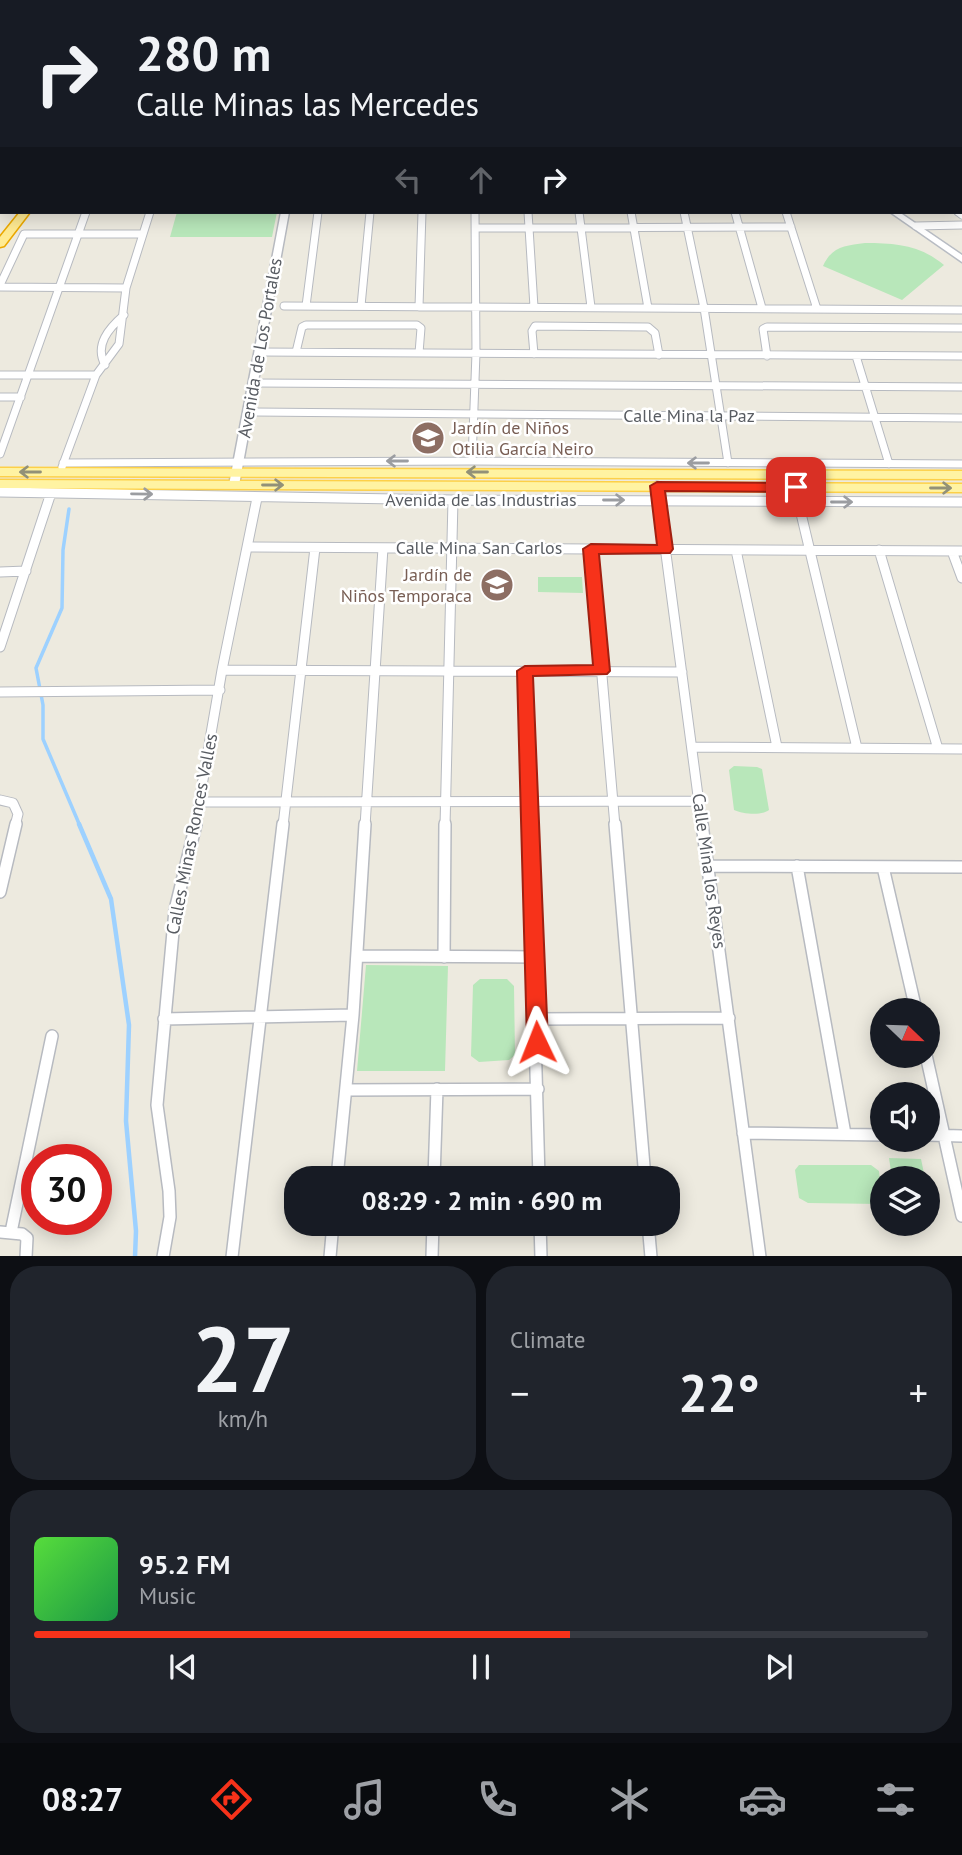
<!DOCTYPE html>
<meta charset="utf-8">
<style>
:root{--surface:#171b24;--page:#20242c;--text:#f1f3f6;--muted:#9ea1a6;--line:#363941;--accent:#f7321a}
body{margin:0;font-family:"PT Sans",sans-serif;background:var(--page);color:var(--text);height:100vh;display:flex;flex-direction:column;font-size:26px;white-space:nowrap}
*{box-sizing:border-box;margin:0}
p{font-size:23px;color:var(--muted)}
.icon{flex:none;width:38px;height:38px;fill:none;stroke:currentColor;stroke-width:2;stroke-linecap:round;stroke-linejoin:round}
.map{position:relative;height:1256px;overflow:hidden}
.panel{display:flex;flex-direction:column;gap:10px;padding:10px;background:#0d0f14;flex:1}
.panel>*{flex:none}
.guide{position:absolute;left:0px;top:0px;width:962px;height:214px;box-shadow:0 4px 18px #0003;background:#171b24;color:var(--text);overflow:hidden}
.needle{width:46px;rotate:113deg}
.buttons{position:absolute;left:870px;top:998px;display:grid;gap:14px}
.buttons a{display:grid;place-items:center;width:70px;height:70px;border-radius:50%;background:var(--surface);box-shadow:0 4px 18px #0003;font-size:35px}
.speed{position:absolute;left:21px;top:1144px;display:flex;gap:14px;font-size:35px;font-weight:700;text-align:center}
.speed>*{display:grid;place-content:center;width:91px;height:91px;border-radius:50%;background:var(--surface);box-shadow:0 4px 18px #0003;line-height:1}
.speed .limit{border:10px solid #d22;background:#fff;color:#111}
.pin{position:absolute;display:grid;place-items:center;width:60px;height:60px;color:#fff;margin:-30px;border-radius:14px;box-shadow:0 4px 10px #0006}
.me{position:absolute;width:77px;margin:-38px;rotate:358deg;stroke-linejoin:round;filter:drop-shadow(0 0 5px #0008)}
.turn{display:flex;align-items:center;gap:24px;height:147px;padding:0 21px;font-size:32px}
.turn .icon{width:91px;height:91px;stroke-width:2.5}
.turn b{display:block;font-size:49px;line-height:60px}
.lanes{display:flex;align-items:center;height:66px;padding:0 21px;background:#0003;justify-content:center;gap:35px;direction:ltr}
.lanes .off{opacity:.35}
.big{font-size:52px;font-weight:600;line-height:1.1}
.panel .tile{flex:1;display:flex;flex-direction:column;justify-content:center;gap:10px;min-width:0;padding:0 24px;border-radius:28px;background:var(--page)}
.panel .dial{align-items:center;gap:0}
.dial b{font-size:91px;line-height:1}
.song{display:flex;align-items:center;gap:21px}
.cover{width:84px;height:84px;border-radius:10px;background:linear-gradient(135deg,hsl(110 70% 55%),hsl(140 70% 35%))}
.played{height:7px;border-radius:4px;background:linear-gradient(90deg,var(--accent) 60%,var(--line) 60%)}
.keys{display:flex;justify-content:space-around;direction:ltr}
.heat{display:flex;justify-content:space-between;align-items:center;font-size:38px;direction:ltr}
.panel .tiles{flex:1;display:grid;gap:10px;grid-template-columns:1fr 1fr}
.tile:last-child{grid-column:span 2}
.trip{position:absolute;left:284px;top:1166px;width:396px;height:70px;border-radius:28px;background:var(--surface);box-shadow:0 4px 18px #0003;font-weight:600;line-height:70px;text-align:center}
.tab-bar{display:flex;height:112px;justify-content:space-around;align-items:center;background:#090b0e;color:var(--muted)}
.tab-bar .icon{width:49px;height:49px}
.tab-bar .current{color:var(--accent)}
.tab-bar b{font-size:32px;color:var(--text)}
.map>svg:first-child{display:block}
</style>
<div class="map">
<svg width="962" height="1257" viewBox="0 0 962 1257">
<rect width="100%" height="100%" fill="#edeadf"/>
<path fill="#b8e7ba" d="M 177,212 L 277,212 L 272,237 L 170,237 Z
M 865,243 C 896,243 920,245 944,265 L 902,300 L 823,266 C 832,246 845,246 865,243 Z
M 538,577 L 582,577 L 583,593 L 538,592 Z
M 734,766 L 757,767 L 762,769 L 769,810 C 761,816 743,814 734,810 L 729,770 Z
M 366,965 L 448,966 L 445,1071 L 357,1071 Z
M 480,979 L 507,979 L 514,986 L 515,1055 L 509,1060 L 479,1062 L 471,1056 L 473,985 Z
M 889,1158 L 921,1159 L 925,1178 L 892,1178 Z
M 799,1165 L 871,1165 L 879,1171 L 882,1201 L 880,1204 L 808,1203 L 799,1198 L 795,1170 Z"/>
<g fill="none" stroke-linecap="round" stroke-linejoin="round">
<path stroke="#9dd1ff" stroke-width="2.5" d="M 0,163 L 2,167
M 0,191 L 2,181"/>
<path stroke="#9dd1ff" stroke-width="3.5" d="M 69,509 L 63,550 L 62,608 L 36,668 L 43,705 L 43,739 L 80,826"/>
<path stroke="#9dd1ff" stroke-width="4.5" d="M 79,824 L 111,899 L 129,1025 L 126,1121 L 136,1231 L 135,1257"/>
<path fill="#9dd1ff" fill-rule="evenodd" d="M 893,0 L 899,0 L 901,2 L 894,2 Z
M 961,60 L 962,60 L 962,65 L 961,65 Z"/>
<defs>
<path id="minor-far3" d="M 109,2 L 111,0
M 957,212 L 961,214"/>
<path id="minor-far2" d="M 528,212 L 534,307
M 579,212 L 591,307
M 631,212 L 648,308
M 684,212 L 704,308 L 728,463
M 735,212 L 762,308
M 786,212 L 817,309
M 958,212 L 962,215
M 916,226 L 962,225
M 476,228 L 791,227
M 0,285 L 24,234 L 143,234
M 0,287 L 126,288
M 284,306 L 962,310
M 306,306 L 318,212
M 361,306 L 370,212
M 419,307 L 422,212
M 259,352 L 962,356
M 296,352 L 302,327 L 306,325 L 417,325 L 421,328 L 419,353
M 534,354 L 532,331 L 535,326 L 648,327 L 655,333 L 659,355
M 767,356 L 763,329 L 767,327 L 962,328
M 856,356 L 889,464
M 105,365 C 94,345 109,328 124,315
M 0,375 L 96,375
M 253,383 L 962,387
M 0,397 L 21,397
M 248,412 L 962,418
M 0,454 L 86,212
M 472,461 L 476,353 L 475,212
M 63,463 L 472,461 L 962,464
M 62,467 L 96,375 L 119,344 L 126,288 L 150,212"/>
<path id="minor-far1" d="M 657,486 L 702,826
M 0,492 L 453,500 L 962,502
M 798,501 L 857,748
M 248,547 L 962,551
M 591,549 L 615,826
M 736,550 L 777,747
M 879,550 L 938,749
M 952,551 L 962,578
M 0,572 L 26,571
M 0,647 L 51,493
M 222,670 L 682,672
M 525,671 L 529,826
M 0,692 L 220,690
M 693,747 L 962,749
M 0,800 L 13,803 L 18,814 L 15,826
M 201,802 L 699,801
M 195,826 L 222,670 L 257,498
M 283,826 L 315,548
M 365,826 L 383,548
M 445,826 L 453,500"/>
<path id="minor" d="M 529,824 L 539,1178
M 615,824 L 645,1178
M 702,824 L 760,1257
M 709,866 L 962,867
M 797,866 L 845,1134
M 883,867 L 916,1010
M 0,892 L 16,824
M 357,956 L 534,957
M 444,957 L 445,824
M 164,1019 L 353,1015
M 537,1019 L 729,1018
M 926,1055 L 962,1216
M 346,1090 L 538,1089
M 743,1133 L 882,1135
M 928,1135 L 962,1136
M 337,1178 L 353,1015 L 365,824
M 434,1178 L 437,1089
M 540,1223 L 541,1257
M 648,1223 L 651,1257
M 0,1232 L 22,1234 L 27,1238 L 26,1257
M 11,1232 L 52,1036
M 163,1257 L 170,1217 L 169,1191 L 157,1105 L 175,910 L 196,824
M 232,1257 L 283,824
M 330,1257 L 333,1223
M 432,1257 L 433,1223"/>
<path id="tertiary" d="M 908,0 L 914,0 L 916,2 L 909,2 Z
M 961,47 L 962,47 L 962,52 L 961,52 Z
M 961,70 L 962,70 L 962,75 L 961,75 Z
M 281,212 L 289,212 L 239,485 L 234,488 L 229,485 Z"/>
<path id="secondary" d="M 685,0 L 691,0 L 691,2 L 685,2 Z
M 0,101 L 2,101 L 2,105 L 0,105 Z
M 961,156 L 962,156 L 962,160 L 961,160 Z
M 890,212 L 899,212 L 962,255 L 962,262 Z"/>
<path id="primary" d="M 0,468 L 962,471 L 962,479 L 0,476 Z
M 0,480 L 962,484 L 962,492 L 0,488 Z"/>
<path id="trunk" d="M 2,0 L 12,0 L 2,2 L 2,4 L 0,2 Z
M 0,94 L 2,95 L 2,102 L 0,101 Z
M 0,111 L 2,112 L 2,120 L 0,119 Z
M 20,212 L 30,212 L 4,246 L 0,247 L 0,237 Z"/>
</defs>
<use href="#minor-far3" stroke="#b7bac0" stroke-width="7"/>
<use href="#minor-far2" stroke="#b7bac0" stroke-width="9"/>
<use href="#minor-far1" stroke="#b7bac0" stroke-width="11"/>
<use href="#minor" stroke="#b7bac0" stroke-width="14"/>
<use href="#tertiary" stroke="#b7bac0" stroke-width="3"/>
<use href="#secondary" stroke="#b8bcc3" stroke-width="3"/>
<use href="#primary" stroke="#fdd048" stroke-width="3"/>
<use href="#trunk" stroke="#eca900" stroke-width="3"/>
<use href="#minor-far3" stroke="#fff" stroke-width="5"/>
<use href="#minor-far2" stroke="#fff" stroke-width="7"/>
<use href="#minor-far1" stroke="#fff" stroke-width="9"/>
<use href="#minor" stroke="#fff" stroke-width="11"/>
<use href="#tertiary" fill="#fff" fill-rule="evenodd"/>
<use href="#secondary" fill="#fff" fill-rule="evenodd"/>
<use href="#primary" fill="#fff3a2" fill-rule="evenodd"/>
<use href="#trunk" fill="#ffeb93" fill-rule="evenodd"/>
</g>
<defs><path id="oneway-shaft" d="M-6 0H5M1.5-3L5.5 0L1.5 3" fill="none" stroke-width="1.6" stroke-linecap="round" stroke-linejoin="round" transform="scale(1.75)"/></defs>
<g stroke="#9b9da1">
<use href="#oneway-shaft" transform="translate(397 461) rotate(180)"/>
<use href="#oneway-shaft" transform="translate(698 463) rotate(-180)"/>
<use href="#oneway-shaft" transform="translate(142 494) rotate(1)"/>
<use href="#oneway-shaft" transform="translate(614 500)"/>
<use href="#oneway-shaft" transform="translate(842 502)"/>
</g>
<g stroke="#929178">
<use href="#oneway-shaft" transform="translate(30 472) rotate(-180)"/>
<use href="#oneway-shaft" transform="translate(477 472) rotate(-180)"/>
<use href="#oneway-shaft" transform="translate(273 485)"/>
<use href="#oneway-shaft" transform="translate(941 488)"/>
</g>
<path fill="#f7321a" stroke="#a12011" stroke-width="2" d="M 657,482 L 796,483 L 803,487 L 796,492 L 665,491 L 673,549 L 670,553 L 599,554 L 610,671 L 607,674 L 533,676 L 548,1042 L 545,1048 L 537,1050 L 530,1048 L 527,1042 L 517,671 L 525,666 L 593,665 L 583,549 L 591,544 L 657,545 L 650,486 Z"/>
<defs>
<symbol id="school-disc" viewBox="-11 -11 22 22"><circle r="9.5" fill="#8d6e63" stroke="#fff"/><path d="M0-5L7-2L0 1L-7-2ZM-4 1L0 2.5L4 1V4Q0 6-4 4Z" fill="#fff"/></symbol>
</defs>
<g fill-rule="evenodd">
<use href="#school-disc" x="409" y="419" width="38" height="38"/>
<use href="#school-disc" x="478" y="566" width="38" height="38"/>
</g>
<g text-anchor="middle" stroke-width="5" stroke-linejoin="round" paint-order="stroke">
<g font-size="18" fill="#585c62" stroke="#fff">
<text transform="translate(260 348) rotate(-80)" y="6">Avenida de Los Portales</text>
<text x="689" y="422">Calle Mina la Paz</text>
<text x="481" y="506">Avenida de las Industrias</text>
<text x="479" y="554">Calle Mina San Carlos</text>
<text transform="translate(192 834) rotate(-79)" y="6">Calles Minas Ronces Valles</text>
<text transform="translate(709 871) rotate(82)" y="6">Calle Mina los Reyes</text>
</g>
<g font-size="18" fill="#785e54" stroke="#fff" text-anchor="start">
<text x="452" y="434">Jardín de Niños<tspan x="452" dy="21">Otilia García Neiro</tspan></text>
<text x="472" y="581" text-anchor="end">Jardín de<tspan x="472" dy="21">Niños Temporaca</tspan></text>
</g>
</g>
</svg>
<div class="buttons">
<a><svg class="needle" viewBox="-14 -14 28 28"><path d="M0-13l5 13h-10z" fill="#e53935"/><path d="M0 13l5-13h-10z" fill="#9ea1a6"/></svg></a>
<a><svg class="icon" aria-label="sound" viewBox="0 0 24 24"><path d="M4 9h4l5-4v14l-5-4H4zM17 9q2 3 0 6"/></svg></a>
<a><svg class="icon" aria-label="layers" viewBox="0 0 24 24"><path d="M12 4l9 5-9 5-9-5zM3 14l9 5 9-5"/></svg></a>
</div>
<div class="speed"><div class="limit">30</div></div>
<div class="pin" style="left:796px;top:487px;background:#d93025"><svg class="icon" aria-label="arrive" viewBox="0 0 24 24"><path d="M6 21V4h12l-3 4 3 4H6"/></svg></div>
<svg class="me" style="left:537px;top:1042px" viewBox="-20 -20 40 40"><path d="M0-17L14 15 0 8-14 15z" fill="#f7321a" stroke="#fff" stroke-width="4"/></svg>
<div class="trip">08:29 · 2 min · 690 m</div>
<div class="guide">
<div class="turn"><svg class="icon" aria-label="right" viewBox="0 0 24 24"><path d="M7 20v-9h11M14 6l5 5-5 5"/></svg><div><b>280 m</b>Calle Minas las Mercedes</div></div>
<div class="lanes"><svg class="icon off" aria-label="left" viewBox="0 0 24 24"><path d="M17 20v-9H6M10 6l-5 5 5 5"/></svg><svg class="icon off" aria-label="ahead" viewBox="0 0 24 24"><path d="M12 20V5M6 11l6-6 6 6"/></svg><svg class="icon" aria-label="right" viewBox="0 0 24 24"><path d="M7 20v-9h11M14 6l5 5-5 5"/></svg></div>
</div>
</div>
<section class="panel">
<div class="tiles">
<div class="tile dial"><b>27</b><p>km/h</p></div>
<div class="tile"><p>Climate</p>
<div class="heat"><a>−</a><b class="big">22°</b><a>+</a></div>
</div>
<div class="tile">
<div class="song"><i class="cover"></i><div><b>95.2 FM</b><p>Music</p></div></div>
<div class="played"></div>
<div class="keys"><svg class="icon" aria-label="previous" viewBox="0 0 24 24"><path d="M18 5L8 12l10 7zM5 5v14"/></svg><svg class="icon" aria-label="pause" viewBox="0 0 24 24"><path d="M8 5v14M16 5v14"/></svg><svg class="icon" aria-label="next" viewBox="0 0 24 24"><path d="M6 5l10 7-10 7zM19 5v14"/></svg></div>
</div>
</div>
</section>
<nav class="tab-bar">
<b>08:27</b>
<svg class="icon current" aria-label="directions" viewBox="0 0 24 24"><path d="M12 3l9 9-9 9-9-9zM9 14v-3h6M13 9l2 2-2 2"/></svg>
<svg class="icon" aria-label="music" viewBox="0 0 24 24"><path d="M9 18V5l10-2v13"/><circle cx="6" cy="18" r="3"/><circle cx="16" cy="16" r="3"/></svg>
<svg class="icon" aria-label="phone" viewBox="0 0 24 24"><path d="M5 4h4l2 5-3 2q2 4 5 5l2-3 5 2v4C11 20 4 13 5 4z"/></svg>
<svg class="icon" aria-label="climate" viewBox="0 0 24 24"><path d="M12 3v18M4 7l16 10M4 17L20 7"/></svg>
<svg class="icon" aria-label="car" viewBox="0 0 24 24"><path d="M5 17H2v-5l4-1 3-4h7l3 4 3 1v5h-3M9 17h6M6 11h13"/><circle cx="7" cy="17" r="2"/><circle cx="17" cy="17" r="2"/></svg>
<svg class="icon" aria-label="filters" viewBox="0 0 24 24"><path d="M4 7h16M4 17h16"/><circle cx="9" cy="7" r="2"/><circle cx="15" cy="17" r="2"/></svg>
</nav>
